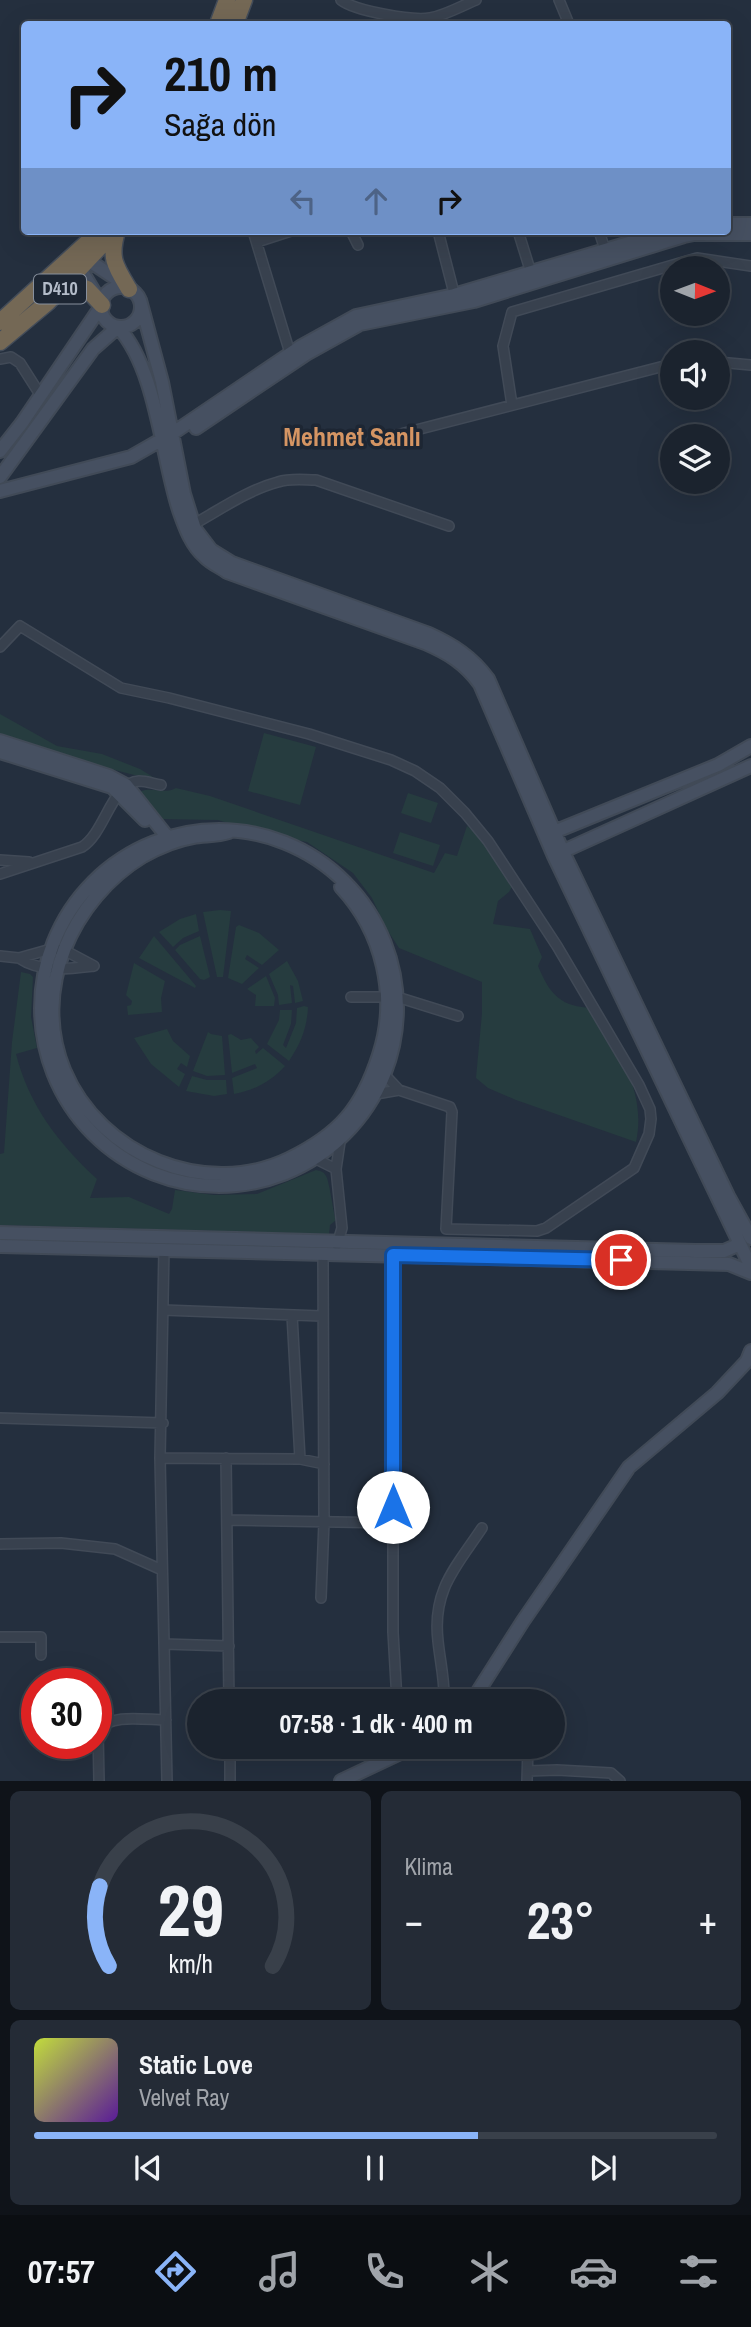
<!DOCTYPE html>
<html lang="tr">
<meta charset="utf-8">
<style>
:root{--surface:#1b232e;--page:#242b36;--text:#f1f3f6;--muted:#a0a4aa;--line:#39404a;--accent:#8ab4f8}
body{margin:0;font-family:"Archivo Narrow",sans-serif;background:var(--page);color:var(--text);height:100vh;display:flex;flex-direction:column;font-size:26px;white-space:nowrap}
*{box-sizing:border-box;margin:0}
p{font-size:23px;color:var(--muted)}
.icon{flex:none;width:38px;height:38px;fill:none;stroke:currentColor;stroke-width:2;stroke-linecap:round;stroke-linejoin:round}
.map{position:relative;height:1781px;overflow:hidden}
.drawer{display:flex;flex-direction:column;gap:10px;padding:10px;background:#0f1319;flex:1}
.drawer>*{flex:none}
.banner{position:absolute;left:21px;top:21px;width:710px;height:214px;border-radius:7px;box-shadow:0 7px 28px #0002,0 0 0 2px var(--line);background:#8ab4f8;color:#111;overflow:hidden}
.needle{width:46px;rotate:91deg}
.controls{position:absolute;left:660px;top:256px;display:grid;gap:14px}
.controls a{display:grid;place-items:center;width:70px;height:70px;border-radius:50%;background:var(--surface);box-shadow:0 7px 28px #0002,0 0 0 2px var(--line);font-size:35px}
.speed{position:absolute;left:21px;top:1668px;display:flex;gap:14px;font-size:35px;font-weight:700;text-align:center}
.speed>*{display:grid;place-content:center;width:91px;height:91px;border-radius:50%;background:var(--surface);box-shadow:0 7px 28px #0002,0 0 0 2px var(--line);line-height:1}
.speed .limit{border:10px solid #d22;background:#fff;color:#111}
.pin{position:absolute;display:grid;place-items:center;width:60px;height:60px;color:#fff;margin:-30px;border:4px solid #fff;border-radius:50%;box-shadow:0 2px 7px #0007}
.me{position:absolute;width:77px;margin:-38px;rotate:0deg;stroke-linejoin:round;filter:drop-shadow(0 0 5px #0008)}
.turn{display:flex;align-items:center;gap:24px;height:147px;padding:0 28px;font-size:32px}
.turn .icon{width:91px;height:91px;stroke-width:2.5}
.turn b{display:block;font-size:49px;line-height:60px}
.lanes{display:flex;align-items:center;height:66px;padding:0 28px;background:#0003;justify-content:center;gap:35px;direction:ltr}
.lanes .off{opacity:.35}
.big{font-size:52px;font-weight:700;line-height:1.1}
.drawer .widget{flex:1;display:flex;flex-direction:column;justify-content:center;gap:10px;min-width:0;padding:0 24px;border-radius:10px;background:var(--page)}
.drawer .dial{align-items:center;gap:0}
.dial svg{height:182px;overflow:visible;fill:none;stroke:var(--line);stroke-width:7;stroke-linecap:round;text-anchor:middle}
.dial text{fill:var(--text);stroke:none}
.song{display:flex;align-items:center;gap:21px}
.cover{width:84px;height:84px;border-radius:10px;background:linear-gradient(135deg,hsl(70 70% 55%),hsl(270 70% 35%))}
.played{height:7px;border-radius:4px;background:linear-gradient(90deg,var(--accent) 65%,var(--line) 65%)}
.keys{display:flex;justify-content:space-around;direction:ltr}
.heat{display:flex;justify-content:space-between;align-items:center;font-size:38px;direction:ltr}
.drawer .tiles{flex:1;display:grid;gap:10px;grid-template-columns:1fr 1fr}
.widget:last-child{grid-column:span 2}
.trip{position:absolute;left:187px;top:1689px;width:378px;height:70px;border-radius:35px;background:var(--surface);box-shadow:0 7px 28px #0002,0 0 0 2px var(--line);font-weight:700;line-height:70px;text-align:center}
.tabs{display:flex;height:112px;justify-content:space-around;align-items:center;background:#0b0e12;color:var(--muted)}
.tabs .icon{width:49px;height:49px}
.tabs .on{color:var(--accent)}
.tabs b{font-size:32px;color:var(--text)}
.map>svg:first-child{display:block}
</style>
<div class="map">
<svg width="751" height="1781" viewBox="0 0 751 1781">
<rect width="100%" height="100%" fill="#242f3e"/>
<path fill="#263c3f" d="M 0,714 L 57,746 L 102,754 L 140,769 L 161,782 L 88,763 L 0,734 Z
M 264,733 L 316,747 L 300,805 L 248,791 Z
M 176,788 L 210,796 L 434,873 L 445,853 L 457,856 L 467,826 L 502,852 L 515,881 L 509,892 L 498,901 L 493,924 L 530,929 L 542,957 L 538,966 C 550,995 561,1007 593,1008 C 617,1050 647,1091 636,1142 L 516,1100 L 488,1088 L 476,1078 L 482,1013 L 482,982 L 399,948 L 386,928 L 372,898 L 353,873 L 307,842 L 259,833 L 218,820 L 160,819 L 139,792 C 151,786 165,795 176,788 Z
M 408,793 L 438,803 L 431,823 L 401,813 Z
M 400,832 L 440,845 L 433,866 L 393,853 Z
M 220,910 L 231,911 L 223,977 L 217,977 L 203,912 Z
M 196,914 L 199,931 L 183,938 L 173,947 L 159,932 L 180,919 Z
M 239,925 L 259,933 L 279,950 L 262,965 L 247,955 L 245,959 L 259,968 L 242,984 L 228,978 L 236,927 Z
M 154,936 L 196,986 L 195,988 L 139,958 Z
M 200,936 L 210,977 L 204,980 L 200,979 L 175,950 L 180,945 Z
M 287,961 L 298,981 L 303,1001 L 295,1003 L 293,986 L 290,985 L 292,1003 L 279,1005 L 278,995 L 269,974 Z
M 134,963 L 165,981 L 161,998 L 162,1012 L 128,1015 L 127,1006 L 131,1005 L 132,1001 L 126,995 Z
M 21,972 L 30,974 L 33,977 L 31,1017 L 37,1048 L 16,1054 C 29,1105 58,1143 97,1179 L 90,1198 L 129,1197 L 169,1214 L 172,1209 L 175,1190 L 214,1195 L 257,1194 L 316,1170 C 321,1171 324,1172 326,1176 C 329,1180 333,1209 335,1217 L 335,1221 L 330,1225 L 329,1234 L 0,1225 L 0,1154 L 4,1153 L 12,1042 Z
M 266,976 L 275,998 L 274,1006 L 255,1006 L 256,995 L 247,989 Z
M 304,1006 L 308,1007 C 307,1028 301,1043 289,1061 L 267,1044 L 279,1020 L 280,1010 L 292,1010 L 291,1024 L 283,1045 L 286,1048 L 296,1023 L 297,1008 Z
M 167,1029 L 173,1041 L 190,1056 L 187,1067 L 181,1063 L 177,1069 L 185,1074 L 179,1087 L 151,1064 L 134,1038 Z
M 208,1032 L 211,1034 L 222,1036 L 225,1075 L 207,1076 L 193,1071 Z
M 231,1034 L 241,1040 L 251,1038 L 259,1047 L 255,1051 L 256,1054 L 263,1048 L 285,1066 C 272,1081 253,1091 234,1094 L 232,1078 L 257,1068 L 255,1064 L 232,1073 L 228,1035 Z
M 192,1076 L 207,1080 L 226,1080 L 227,1094 L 214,1096 L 186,1091 Z"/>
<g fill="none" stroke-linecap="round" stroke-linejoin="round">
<defs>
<path id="street" d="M 341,0 C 355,11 412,21 430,18 C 446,15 461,6 476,0
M 559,0 L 569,24
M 253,231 L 290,353
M 351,231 L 358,245
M 438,231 L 456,301
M 518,231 L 532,276
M 599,231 L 606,253
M 257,242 L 291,231
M 0,359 L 11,357 L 20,363 L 41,396
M 718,362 L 751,365
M 512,405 L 503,346 L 512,312 L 697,258 L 751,266
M 389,437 L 672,364
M 194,524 C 221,509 248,490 278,482 C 290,478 304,480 316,480 L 449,526
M 0,647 L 20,626 L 121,688 L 169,698 L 309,734 L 391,760 L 415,771 L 440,788 L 465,813 L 488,841 L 557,946 L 639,1085 L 650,1109 L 651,1119 L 649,1134 L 634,1168 L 546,1228 L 537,1231 L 446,1229 L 452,1112 L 450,1107 L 399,1090
M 0,860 L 29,862
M 0,874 L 82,847 C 105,833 112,782 139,781 C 147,781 154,784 161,785
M 51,949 L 64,950 L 94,966 C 69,969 41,973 19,958 Z
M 0,956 L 19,958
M 351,997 L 397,997 L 458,1016
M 366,1089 L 376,1094 L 399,1090 L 384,1074 L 373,1071
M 316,1159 L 336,1169 L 340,1142
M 336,1169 L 342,1228 L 337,1245
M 164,1249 L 160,1458 L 167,1781
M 393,1255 L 393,1632 L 397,1701
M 163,1310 L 321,1316
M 292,1315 L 300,1459
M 0,1418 L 163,1423
M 160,1458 L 300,1459 L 324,1464
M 226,1458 L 229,1701
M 227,1520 L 393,1523
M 0,1544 L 61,1543 L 115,1549 L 162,1570
M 321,1598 L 324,1522 L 323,1253
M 0,1637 L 41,1637 L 41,1655
M 164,1644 L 229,1646
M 444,1701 C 445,1681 440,1661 438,1641 C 432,1590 456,1567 482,1528
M 230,1746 L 230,1781
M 528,1771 L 557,1770 L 611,1773 L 620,1781
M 99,1781 L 98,1730 C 111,1713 146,1720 166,1720
M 527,1781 L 528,1746"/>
<path id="secondary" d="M 728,224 L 751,224
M 82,253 L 88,260 L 124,284
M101 307a20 20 0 1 1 40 0a20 20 0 1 1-40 0Z
M 140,300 L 162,382 L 184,494 L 195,529 L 211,550 L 232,563 L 429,634 C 453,645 472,657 488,679 L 563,852 L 728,1196 L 751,1238
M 196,428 L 306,354 L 360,324 L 474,301 L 684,236 L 694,234 L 751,234
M 0,451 L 22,423 L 102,305 L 77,263
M 0,477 L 93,349 L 118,327 C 157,370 161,455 179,510 C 185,527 191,545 205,557 C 211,563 220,567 227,572 L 425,643 C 448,653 465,663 480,684 L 554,856 L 751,1267
M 0,491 L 131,457 L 173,433 L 300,347 L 356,316 L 454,295 L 669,231
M 0,741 L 109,776 L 126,785 L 169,839
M 0,752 L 112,787 L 145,820
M41 1008a178 178 0 1 1 356 0a178 178 0 1 1-356 0Z
M 229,832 C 217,836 205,835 193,837 C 175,840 159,847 143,856 C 72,899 31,990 64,1070 C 100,1156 206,1199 289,1159 C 340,1134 362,1108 379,1055 C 398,997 383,932 341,887
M 549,834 L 718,765 L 751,746
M 557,854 L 751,766
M 0,1233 L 696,1251 L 724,1251 L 740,1244
M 0,1246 L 729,1264 L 751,1273
M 472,1701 L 523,1621 L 629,1467 L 717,1393 L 747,1361 L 751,1351
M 341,1781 L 415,1746"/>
<path id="highway" d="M 218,24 L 227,0
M 235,24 L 244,0
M 117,231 C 109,258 115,266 129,289
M 62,292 L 77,285 L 87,289 L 102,305
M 0,322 L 100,231
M 0,342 L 48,302 L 115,231"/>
</defs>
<use href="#street" stroke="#414a57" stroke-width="12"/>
<use href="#secondary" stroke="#414a57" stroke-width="16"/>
<use href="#highway" stroke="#434c59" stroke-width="19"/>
<use href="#street" stroke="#38414e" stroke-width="9"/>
<use href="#secondary" stroke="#465061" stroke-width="12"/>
<use href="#highway" stroke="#746855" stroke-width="16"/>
</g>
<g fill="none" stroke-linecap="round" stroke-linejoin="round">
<defs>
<path id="route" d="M 393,1507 L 393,1255 L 621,1260"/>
</defs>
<use href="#route" stroke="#114b97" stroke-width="18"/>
<use href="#route" stroke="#1a73e8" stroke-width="12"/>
</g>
<g text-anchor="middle" stroke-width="7" stroke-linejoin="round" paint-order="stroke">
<rect fill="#1d2633" stroke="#878f9c" stroke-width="2" x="34" y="274.5" width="52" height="29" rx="5"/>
<g font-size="18" font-weight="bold" fill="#b4bcc9">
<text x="60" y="295">D410</text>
</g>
<g font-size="26" font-weight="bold" fill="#d59563" stroke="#1d2633">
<text x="352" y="446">Mehmet Sanlı</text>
</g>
</g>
</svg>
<div class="controls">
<a><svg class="needle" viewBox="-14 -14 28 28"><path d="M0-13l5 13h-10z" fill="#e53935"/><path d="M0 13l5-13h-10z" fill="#a0a4aa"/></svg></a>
<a><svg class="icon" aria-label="sound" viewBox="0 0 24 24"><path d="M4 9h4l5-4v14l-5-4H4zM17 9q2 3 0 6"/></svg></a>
<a><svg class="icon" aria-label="layers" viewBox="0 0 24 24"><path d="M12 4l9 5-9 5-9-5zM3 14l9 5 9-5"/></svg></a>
</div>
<div class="speed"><div class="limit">30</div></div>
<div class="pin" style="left:621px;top:1260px;background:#d93025"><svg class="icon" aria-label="arrive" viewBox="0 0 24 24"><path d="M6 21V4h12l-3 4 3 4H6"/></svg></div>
<svg class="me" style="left:393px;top:1507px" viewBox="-20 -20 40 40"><circle r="19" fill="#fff"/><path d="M0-13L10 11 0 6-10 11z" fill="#1a73e8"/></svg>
<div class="trip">07:58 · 1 dk · 400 m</div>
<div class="banner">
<div class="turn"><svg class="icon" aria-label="right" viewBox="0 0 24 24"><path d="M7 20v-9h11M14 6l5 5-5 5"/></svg><div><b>210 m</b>Sağa dön</div></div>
<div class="lanes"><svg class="icon off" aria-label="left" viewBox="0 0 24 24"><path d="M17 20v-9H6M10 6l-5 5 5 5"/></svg><svg class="icon off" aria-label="ahead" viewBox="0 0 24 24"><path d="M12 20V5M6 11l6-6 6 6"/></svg><svg class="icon" aria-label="right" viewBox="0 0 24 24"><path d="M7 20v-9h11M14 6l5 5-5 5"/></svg></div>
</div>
</div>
<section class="drawer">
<div class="tiles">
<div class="widget dial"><svg viewBox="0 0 100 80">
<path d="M14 69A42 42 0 1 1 86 69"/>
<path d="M14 69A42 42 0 0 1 10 34" stroke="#8ab4f8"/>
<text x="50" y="56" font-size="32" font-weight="700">29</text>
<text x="50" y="72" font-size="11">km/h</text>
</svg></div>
<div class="widget"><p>Klima</p>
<div class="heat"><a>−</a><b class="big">23°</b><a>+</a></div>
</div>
<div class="widget">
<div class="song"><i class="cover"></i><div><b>Static Love</b><p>Velvet Ray</p></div></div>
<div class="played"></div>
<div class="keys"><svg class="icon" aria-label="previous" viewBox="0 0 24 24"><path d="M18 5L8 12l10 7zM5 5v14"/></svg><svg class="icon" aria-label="pause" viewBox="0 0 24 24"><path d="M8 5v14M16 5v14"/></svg><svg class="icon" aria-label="next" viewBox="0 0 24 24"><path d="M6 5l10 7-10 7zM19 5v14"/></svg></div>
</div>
</div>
</section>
<nav class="tabs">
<b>07:57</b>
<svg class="icon on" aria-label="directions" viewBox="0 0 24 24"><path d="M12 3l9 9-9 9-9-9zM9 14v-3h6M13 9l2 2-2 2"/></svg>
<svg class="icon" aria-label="music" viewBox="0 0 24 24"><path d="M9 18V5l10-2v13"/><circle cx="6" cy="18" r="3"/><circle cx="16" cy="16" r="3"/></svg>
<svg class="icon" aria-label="phone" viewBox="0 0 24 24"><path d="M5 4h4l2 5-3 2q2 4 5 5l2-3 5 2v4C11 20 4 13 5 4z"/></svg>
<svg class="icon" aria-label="climate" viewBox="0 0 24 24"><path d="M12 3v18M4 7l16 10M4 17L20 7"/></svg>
<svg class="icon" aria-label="car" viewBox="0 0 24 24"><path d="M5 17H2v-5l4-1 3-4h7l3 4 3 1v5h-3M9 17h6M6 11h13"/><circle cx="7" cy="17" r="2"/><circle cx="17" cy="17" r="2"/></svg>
<svg class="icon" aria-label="filters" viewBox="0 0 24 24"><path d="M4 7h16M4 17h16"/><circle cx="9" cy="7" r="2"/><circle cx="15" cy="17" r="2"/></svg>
</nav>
